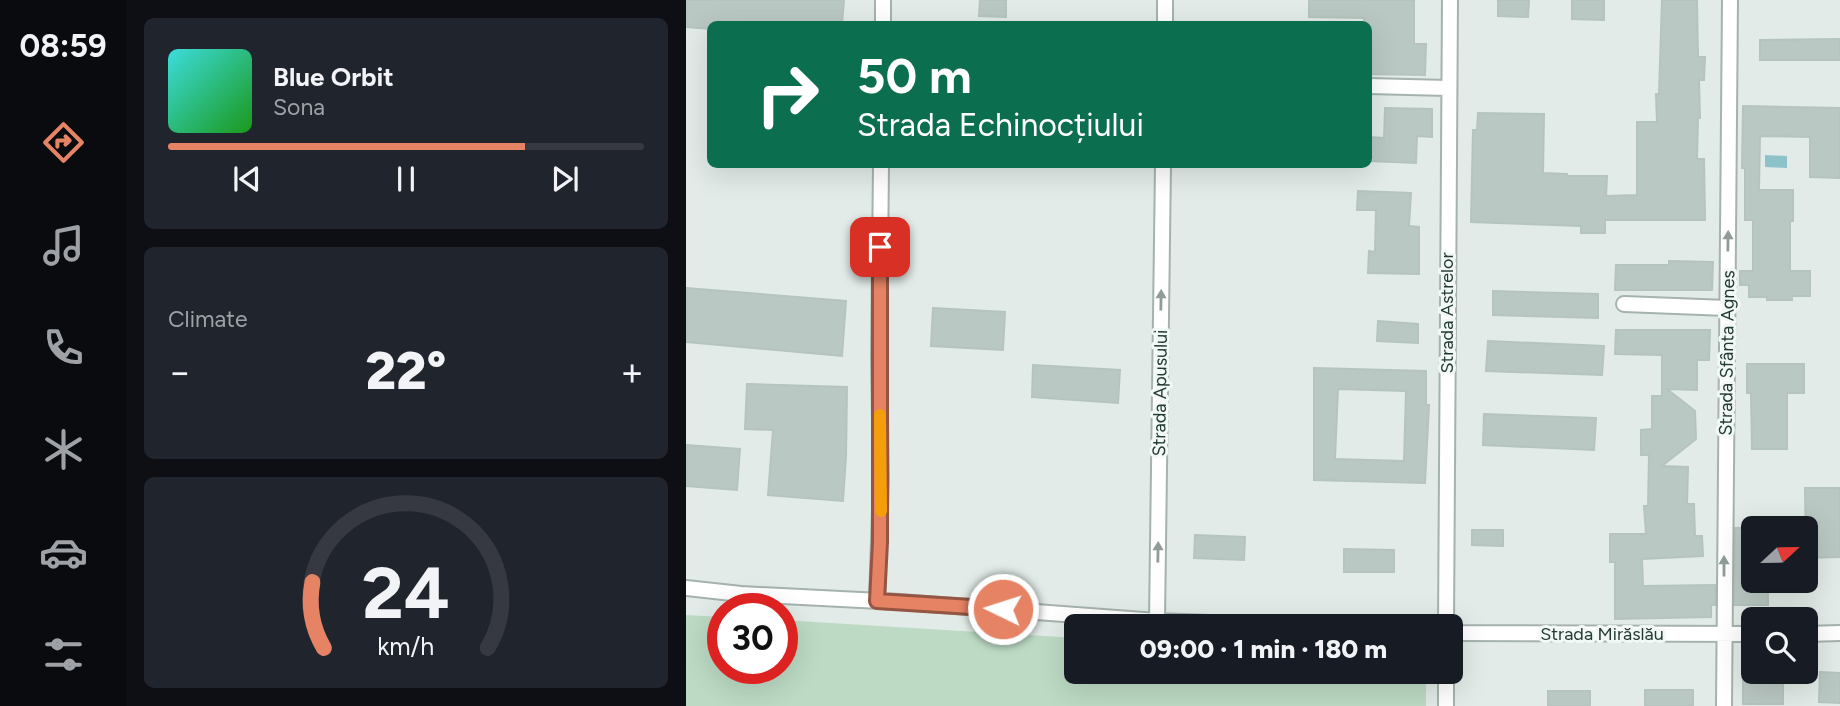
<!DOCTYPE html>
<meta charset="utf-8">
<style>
:root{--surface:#171b24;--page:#20242c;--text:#f1f3f6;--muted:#9ea1a6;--line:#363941;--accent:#e68365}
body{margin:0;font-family:Figtree,sans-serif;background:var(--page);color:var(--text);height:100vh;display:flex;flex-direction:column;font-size:26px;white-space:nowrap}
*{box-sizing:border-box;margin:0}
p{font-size:23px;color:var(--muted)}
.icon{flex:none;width:38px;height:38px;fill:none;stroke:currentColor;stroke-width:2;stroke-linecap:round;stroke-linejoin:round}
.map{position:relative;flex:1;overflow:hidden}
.drawer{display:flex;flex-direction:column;gap:18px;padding:18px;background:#0d0f14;width:560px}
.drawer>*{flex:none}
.guide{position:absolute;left:21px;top:21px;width:665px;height:147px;border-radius:10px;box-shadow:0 7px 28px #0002;background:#0b6e4f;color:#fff;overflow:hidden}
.needle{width:46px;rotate:68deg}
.tools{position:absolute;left:1055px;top:516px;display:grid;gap:14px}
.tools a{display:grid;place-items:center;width:77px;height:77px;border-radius:10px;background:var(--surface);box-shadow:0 7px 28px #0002;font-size:35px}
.speed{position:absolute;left:21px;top:593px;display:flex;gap:14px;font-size:35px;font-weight:700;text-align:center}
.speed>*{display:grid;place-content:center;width:91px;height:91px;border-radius:50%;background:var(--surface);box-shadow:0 7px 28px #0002;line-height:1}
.speed .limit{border:10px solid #d22;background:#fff;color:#111}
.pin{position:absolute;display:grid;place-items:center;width:60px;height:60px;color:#fff;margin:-30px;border-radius:14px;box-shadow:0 4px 10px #0006}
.me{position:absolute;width:77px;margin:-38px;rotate:274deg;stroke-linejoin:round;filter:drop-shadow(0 0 5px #0008)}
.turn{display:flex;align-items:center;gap:24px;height:147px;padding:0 35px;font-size:32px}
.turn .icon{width:91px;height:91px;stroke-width:2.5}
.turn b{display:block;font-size:49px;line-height:60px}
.big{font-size:52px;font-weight:800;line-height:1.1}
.drawer .card{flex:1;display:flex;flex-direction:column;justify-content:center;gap:10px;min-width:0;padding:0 24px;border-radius:10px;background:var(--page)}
.drawer .dial{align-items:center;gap:0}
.dial svg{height:182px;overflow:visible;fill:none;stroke:var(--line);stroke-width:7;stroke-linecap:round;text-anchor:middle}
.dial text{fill:var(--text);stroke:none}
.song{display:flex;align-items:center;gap:21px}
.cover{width:84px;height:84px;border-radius:10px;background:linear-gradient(135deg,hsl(180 70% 55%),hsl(120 70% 35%))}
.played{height:7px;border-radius:4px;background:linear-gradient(90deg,var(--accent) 75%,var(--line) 75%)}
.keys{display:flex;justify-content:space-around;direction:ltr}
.heat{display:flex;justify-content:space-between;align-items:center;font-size:38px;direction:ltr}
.trip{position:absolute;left:378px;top:614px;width:399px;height:70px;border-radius:10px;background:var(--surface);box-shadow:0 7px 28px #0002;font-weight:800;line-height:70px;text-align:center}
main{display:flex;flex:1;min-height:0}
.tabs{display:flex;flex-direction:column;width:126px;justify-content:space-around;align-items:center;background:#090b0e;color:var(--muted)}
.tabs .icon{width:49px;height:49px}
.tabs .selected{color:var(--accent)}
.tabs b{font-size:32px;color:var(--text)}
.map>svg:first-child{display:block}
</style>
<main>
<nav class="tabs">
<b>08:59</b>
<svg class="icon selected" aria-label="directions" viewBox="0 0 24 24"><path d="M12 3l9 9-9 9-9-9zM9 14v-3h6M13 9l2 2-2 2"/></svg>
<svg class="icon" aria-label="music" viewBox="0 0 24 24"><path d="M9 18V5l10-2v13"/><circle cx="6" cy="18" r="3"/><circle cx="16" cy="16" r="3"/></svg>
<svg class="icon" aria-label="phone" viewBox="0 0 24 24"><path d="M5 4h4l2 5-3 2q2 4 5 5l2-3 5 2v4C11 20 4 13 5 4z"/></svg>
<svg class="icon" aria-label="climate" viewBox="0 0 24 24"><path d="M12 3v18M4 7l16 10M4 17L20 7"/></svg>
<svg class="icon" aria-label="car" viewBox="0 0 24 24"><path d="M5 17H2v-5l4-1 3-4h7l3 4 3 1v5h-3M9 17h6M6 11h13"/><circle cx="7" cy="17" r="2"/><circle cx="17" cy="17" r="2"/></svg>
<svg class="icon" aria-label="filters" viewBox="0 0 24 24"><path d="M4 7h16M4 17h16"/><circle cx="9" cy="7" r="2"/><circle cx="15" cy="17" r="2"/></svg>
</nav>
<section class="drawer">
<div class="card">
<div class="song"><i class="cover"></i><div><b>Blue Orbit</b><p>Sona</p></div></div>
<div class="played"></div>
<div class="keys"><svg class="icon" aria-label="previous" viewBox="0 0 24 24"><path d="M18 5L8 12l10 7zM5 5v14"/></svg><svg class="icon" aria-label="pause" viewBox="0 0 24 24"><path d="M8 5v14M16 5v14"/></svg><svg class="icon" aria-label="next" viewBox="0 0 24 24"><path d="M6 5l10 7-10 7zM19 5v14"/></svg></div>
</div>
<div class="card"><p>Climate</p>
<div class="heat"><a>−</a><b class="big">22°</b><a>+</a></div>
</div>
<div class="card dial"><svg viewBox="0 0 100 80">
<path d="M14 69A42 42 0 1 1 86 69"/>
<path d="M14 69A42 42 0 0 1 9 40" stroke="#e68365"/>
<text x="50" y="56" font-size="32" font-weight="700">24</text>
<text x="50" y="72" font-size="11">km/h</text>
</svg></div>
</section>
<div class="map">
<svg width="1154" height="706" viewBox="0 0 1154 706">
<rect width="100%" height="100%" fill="#e2ebe7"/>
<path fill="#bcdac4" d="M 0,615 L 37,617 L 37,668 L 96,668 L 96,620 L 390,638 L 390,672 L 740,672 L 740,706 L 0,706 Z"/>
<path fill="#8ec2cb" d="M 1079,155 L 1101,156 L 1101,168 L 1079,167 Z"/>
<path fill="#bac8c3" stroke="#b5c4be" stroke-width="2" fill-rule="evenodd" d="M 0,0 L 158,0 L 156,24 L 24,24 L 24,29 L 0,27 Z
M 294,0 L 320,0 L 320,17 L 293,16 Z
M 623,0 L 728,0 L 728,44 L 740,44 L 739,75 L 682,74 L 682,23 L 678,23 L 678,18 L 623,17 Z
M 812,0 L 843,0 L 842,17 L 812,16 Z
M 886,0 L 918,0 L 918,20 L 886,19 Z
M 976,0 L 1011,0 L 1012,57 L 1019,57 L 1018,80 L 1013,80 L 1014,118 L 1012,118 L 1011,159 L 1018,159 L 1019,220 L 919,220 L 919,233 L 895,233 L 895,226 L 785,222 L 787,130 L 791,130 L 792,113 L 858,114 L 857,173 L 881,174 L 881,176 L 921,176 L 920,196 L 951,195 L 951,122 L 971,122 L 970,94 L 973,94 Z
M 1154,39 L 1154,60 L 1074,60 L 1074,40 Z
M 1057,106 L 1154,108 L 1154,178 L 1124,177 L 1124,137 L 1074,136 L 1073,190 L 1107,190 L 1107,221 L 1104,221 L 1104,271 L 1124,271 L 1124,296 L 1106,296 L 1106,300 L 1081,300 L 1081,297 L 1063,297 L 1063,285 L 1054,285 L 1054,271 L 1067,271 L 1067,220 L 1059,220 L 1059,168 L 1056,168 Z
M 699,108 L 746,109 L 746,137 L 731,136 L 730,163 L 683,161 L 684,137 L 698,138 Z
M 672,191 L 725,193 L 723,226 L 733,227 L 733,274 L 682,273 L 683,251 L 689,252 L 690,210 L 671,210 Z
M 983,261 L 1027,262 L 1026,290 L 929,290 L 930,265 L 983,265 Z
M 0,288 L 160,301 L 156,356 L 0,342 Z
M 807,291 L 912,294 L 912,318 L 807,315 Z
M 247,308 L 319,312 L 317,350 L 245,346 Z
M 692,321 L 732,324 L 732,343 L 691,341 Z
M 930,330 L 1024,330 L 1023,360 L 1011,360 L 1011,390 L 981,389 L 1009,411 L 1010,439 L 976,466 L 1002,467 L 1001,504 L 1008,504 L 1009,536 L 1016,536 L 1017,556 L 956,559 L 957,586 L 1029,585 L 1029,605 L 1025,605 L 1025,617 L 929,619 L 929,562 L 924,562 L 924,534 L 960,534 L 958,506 L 962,506 L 963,455 L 955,455 L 955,430 L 966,429 L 966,396 L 976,396 L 976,355 L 929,354 Z
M 802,341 L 918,346 L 916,375 L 800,371 Z
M 1061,364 L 1118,364 L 1118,393 L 1101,393 L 1101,449 L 1066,449 L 1065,393 L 1061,393 Z
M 347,365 L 434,370 L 432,403 L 346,397 Z
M 628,368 L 740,371 L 740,405 L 743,405 L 739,483 L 628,480 ZM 652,389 L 720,391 L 718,461 L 649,459 Z
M 61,384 L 161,387 L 160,456 L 157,501 L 82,495 L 87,430 L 59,429 Z
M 798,414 L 910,418 L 908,450 L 797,445 Z
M 0,445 L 54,449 L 51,490 L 0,486 Z
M 1119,488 L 1154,488 L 1154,557 L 1120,558 Z
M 1049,528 L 1068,528 L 1068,581 L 1070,581 L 1070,591 L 1082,591 L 1082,605 L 1048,605 Z
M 786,530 L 817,530 L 817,546 L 786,545 Z
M 509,535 L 559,537 L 558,560 L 508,558 Z
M 658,549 L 708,550 L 708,572 L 658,572 Z
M 1057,672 L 1097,672 L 1097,704 L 1057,704 Z
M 1134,672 L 1154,673 L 1154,703 L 1133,702 Z
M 959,690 L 1007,690 L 1007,706 L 959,706 Z
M 862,691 L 904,691 L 904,706 L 862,706 Z"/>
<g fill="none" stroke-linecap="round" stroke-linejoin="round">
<defs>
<path id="minor" d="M 197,24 L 197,0
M 479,24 L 479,0
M 682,86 L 762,88
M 938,304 L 1041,308
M 0,588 L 55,594 L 214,602 L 471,621 L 604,626
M 191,601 L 195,480 L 193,357 L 195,164
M 471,621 L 477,164
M 760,626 L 764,0
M 765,633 L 1068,634
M 1120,634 L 1154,633
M 760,672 L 760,706
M 1038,706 L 1044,0"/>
</defs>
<use href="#minor" stroke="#a5b2ae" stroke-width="18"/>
<use href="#minor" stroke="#fff" stroke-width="14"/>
</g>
<defs><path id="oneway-solid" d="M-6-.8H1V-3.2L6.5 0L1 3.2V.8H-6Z" transform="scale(1.75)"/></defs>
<g fill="#919c9a">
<use href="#oneway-solid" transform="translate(1042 241) rotate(-89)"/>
<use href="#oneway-solid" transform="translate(475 300) rotate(-89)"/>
<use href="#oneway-solid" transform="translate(472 552) rotate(-89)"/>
<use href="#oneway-solid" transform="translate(1038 566) rotate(-90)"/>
</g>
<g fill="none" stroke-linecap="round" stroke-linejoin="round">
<defs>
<path id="route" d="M 194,247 L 194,542 L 191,601 L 317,609"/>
</defs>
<use href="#route" stroke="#965542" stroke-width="18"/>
<use href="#route" stroke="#e68365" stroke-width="12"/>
<path stroke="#f59e0b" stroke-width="12" d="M 194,415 L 195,511"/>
</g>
<g text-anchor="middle" stroke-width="6" stroke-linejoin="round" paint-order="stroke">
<g font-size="18" fill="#233a34" stroke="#f2f8f5">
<text transform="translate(761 313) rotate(-90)" y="6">Strada Astrelor</text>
<text transform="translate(1041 353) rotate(-89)" y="6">Strada Sfânta Agnes</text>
<text transform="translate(474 393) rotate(-89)" y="6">Strada Apusului</text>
<text x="916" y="640">Strada Mirăslău</text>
</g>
</g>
</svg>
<div class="tools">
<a><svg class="needle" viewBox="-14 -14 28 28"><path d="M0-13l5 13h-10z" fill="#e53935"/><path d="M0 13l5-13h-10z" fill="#9ea1a6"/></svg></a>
<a><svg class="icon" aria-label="search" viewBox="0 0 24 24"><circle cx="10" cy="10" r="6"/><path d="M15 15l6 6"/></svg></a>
</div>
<div class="speed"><div class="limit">30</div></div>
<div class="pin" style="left:194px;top:247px;background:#d93025"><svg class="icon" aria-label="arrive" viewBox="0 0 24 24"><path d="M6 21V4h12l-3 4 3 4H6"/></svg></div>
<svg class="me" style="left:317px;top:609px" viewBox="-20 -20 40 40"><circle r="17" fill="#e68365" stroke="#fff" stroke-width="3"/><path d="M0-11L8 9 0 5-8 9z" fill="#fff"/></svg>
<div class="trip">09:00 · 1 min · 180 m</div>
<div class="guide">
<div class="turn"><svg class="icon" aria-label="right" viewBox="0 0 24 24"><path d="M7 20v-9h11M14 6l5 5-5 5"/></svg><div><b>50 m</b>Strada Echinocțiului</div></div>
</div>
</div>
</main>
